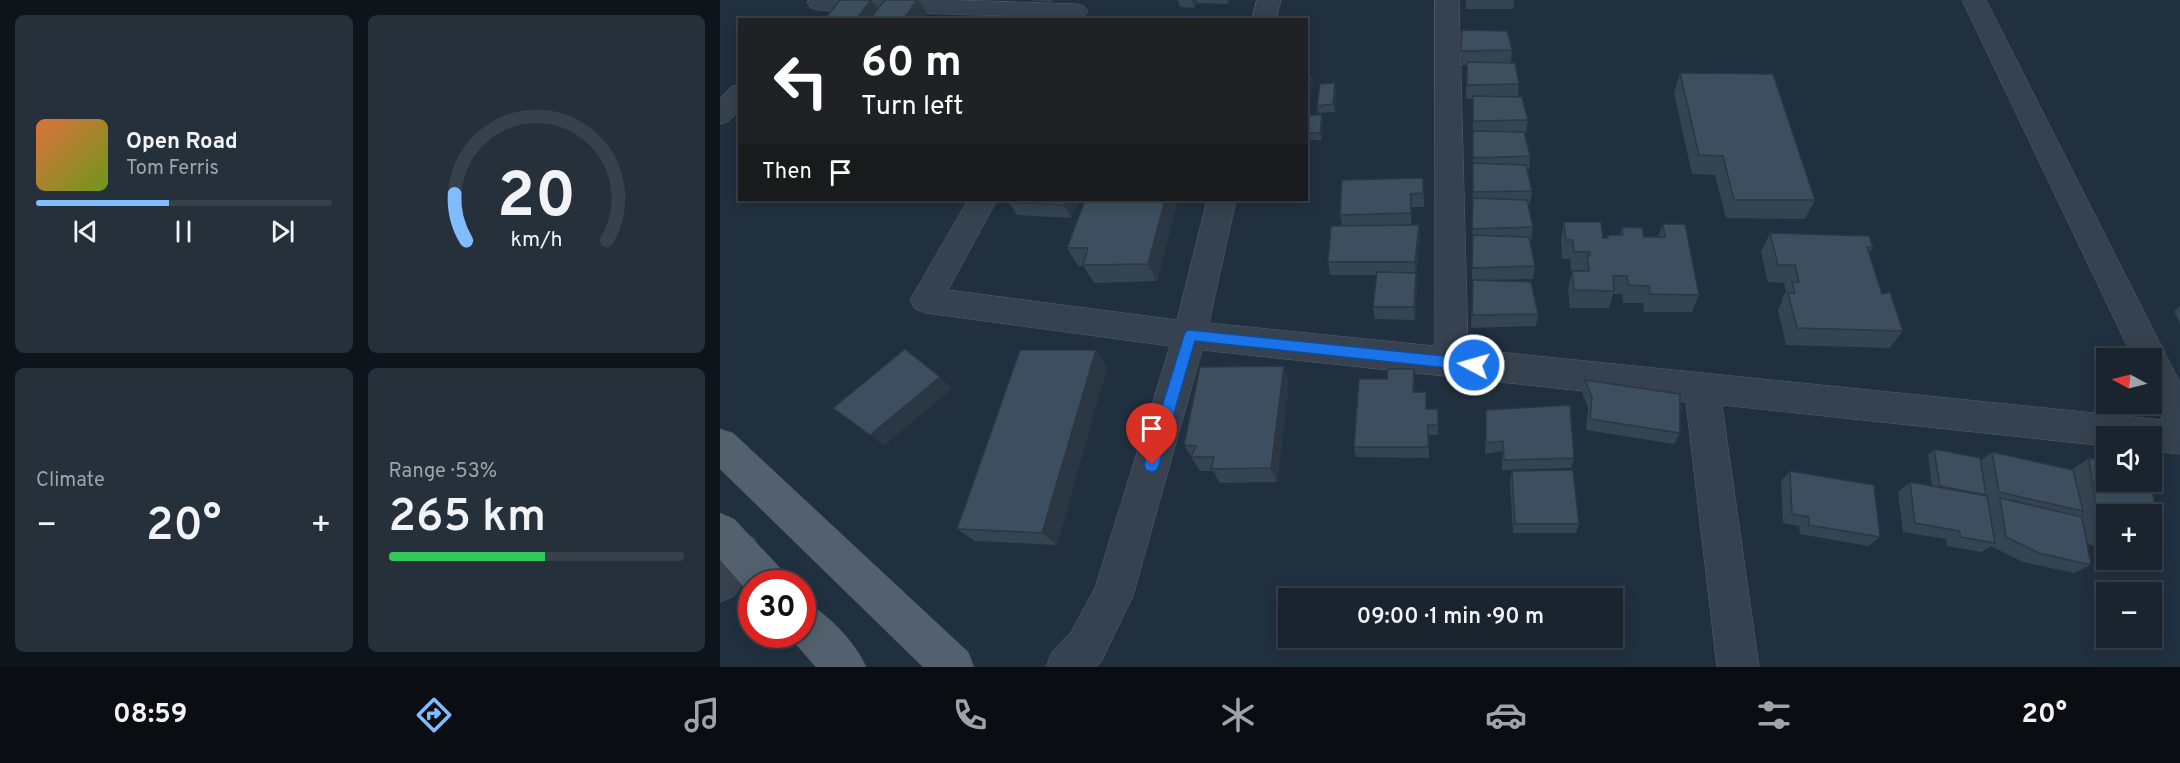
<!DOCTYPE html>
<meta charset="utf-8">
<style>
:root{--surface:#19242f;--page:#26303b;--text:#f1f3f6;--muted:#9fa4aa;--line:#37414b;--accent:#81bcff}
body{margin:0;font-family:Overpass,sans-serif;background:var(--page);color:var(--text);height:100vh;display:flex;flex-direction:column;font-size:22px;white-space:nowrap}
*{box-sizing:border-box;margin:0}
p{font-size:20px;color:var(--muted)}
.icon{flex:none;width:33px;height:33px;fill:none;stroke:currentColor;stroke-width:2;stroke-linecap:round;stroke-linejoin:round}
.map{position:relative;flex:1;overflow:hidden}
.drawer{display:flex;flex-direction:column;gap:15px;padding:15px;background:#0e141a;width:720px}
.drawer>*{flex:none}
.hud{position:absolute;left:18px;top:18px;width:570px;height:183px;border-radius:0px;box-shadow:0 3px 15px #0003,0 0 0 2px var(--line);background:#202124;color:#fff;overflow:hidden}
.needle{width:39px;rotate:277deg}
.controls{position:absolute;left:1376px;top:348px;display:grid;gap:12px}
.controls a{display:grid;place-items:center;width:66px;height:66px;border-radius:0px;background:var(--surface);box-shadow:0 3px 15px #0003,0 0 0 2px var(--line);font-size:30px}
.speed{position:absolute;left:18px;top:570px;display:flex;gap:12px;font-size:30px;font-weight:700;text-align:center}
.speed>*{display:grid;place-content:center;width:78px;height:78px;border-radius:50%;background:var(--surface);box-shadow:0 3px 15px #0003,0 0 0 2px var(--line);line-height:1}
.speed .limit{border:9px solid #d22;background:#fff;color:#111}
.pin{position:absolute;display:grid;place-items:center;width:51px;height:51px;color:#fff;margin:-62px -26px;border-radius:50% 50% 50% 0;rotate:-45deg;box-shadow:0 0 6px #0007}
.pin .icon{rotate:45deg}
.me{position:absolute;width:66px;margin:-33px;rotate:276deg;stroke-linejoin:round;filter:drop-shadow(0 0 4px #0008)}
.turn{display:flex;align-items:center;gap:21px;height:126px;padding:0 24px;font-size:27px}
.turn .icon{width:78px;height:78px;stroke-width:2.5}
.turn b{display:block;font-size:42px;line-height:51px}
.then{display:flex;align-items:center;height:57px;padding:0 24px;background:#0003;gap:12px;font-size:22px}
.big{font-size:45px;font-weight:600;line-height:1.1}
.drawer .tile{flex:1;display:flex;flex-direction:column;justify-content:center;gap:9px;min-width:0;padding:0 21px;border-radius:9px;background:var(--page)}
.drawer .dial{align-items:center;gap:0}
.dial svg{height:156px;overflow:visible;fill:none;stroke:var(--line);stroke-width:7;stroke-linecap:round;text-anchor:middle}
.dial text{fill:var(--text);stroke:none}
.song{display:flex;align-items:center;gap:18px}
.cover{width:72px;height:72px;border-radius:9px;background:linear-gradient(135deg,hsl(20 70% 55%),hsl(80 70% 35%))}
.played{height:6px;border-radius:3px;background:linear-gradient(90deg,var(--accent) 45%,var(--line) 45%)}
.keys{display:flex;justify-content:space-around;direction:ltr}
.heat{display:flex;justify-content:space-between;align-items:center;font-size:33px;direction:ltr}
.charge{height:9px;border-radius:4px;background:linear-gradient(90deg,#34c759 53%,var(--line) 0)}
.drawer .tiles{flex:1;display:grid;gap:15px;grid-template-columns:repeat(2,1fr)}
.trip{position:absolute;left:558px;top:588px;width:345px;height:60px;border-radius:0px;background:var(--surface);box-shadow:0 3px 15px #0003,0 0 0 2px var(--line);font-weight:600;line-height:60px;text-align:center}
.menu{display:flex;height:96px;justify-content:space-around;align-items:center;background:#0a0e13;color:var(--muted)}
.menu .icon{width:42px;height:42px}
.menu .current{color:var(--accent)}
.menu b{font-size:27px;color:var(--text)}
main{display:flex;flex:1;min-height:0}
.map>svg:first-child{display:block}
</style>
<main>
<section class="drawer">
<div class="tiles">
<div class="tile">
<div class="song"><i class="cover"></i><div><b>Open Road</b><p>Tom Ferris</p></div></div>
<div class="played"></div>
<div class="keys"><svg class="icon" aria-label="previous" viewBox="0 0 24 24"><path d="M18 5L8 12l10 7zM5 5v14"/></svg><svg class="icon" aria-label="pause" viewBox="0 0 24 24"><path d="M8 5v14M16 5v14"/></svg><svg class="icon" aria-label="next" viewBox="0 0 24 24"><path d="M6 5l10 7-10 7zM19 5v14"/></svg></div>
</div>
<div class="tile dial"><svg viewBox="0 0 100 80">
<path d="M14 69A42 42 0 1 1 86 69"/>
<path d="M14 69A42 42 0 0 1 8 45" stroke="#81bcff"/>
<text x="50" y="56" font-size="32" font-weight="700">20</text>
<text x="50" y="72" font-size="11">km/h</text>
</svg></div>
<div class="tile"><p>Climate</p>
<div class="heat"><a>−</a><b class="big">20°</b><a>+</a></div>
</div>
<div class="tile"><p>Range · 53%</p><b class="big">265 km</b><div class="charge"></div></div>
</div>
</section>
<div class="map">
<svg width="1460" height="667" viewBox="0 0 1460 667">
<rect width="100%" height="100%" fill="#21303f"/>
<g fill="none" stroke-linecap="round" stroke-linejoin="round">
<defs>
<path id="minor" d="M 89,0 L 232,0 L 356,4 L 364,6 L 368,11 L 364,16 L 356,18 L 99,10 L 91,8 L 87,3 Z
M 537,0 L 561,0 L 556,20 L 532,20 Z
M 715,0 L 739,0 L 748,349 L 1443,420 L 1431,395 L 1431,358 L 1413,358 L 1242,0 L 1266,0 L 1460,383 L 1460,454 L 1431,451 L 1431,436 L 1386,436 L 1386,446 L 1002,405 L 1039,667 L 997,667 L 966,402 L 482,350 L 413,596 L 381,662 L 376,667 L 326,667 L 332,652 L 351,632 L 375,588 L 450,346 L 206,313 L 195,309 L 190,300 L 248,200 L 277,200 L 228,290 L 457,320 L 487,200 L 516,200 L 489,323 L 714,346 Z
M 20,84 L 20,110 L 9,121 L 0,124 L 0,98 L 11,87 Z
M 20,533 L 34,538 L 40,552 L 34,566 L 14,596 L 0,602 L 0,547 L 6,538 Z"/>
<path id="major" d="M 0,429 L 13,433 L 248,652 L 254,667 L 203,667 L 0,469 Z
M 0,513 L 14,519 L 62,570 L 68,584 L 32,584 L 32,596 L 0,560 Z
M 82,601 C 106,611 136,643 146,667 L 96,667 L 67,634 L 82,634 Z"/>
</defs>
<use href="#minor" stroke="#54606d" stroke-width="1"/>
<use href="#major" stroke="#3f4b58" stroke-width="1"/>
<use href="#minor" fill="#36424f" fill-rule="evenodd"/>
<use href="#major" fill="#53616f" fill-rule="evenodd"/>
</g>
<path fill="#344451" d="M 307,0 L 333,0 L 332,2 Z
M 458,0 L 509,0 L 507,4 L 477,3 L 475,8 L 460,7 Z
M 746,0 L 794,0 L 793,9 L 746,9 Z
M 742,30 L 792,50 L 791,63 L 799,84 L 798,97 L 808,120 L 806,134 L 805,134 L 810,156 L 809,170 L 807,170 L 812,191 L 810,204 L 808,204 L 813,227 L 811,241 L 809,241 L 815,266 L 813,279 L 764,280 L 818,314 L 816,326 L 751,328 L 753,280 L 752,280 L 753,99 L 746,99 L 747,65 L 741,65 Z
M 960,73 L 1095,200 L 1085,219 L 1006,218 L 995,175 L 972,174 L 954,93 Z
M 586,77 L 593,85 L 590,98 L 586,98 Z
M 616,91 L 615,112 L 598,113 L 597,106 Z
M 586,115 L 602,115 L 603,122 L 602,140 L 586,140 Z
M 703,178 L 704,207 L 692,207 L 691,225 L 699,225 L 700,238 L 696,273 L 697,285 L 695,320 L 655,319 L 653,307 L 657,275 L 610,275 L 608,262 L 622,226 L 620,215 Z
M 289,200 L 360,200 L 351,218 L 297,215 L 288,202 Z
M 458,200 L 437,281 L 374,283 L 363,266 L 358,266 L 347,248 Z
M 844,222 L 883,238 L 886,238 L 887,235 L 900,235 L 902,227 L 924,237 L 938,237 L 943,224 L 979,295 L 972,312 L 924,312 L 923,303 L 903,303 L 902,294 L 893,294 L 889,308 L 850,308 L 848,289 L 852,271 L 864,271 L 864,270 L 851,270 L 850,259 L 842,259 L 841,240 Z
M 1050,233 L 1153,247 L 1149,254 L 1162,294 L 1183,331 L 1169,348 L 1066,345 L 1058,310 L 1062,302 L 1062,299 L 1066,291 L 1064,283 L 1048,282 L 1041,252 Z
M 1460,306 L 1460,324 L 1454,311 Z
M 387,367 L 337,545 L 255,541 L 237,529 Z
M 694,369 L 695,392 L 707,409 L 718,409 L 718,435 L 709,435 L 709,458 L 636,457 L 634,447 L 667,379 Z
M 865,380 L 960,433 L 954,444 L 866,430 L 868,408 L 862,392 Z
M 569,382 L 557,482 L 500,483 L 493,471 L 480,471 L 464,445 Z
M 766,410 L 854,458 L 851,468 L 782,470 L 782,451 L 765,454 Z
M 1214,449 L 1260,461 L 1272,452 L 1354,473 L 1353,469 L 1369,458 L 1381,461 L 1386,458 L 1386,482 L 1425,487 L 1444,553 L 1431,558 L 1431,514 L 1386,514 L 1386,549 L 1367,544 L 1371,565 L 1354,573 L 1303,562 L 1271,546 L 1261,552 L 1227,546 L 1226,539 L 1183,532 L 1178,492 L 1190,482 L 1212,486 L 1208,455 Z
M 792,471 L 859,524 L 856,533 L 793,533 L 790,481 Z
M 1070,471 L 1160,537 L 1148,546 L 1080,534 L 1079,526 L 1063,523 L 1061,481 Z
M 1399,560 L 1429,560 L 1427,560 L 1427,563 L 1408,571 L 1400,569 Z"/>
<path fill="#2b3742" d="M 151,0 L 161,14 L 157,20 L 136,20 Z
M 197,0 L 198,0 L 207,13 L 202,20 L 183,20 Z
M 472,0 L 476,0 L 477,3 L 475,8 Z
M 592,77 L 593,85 L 590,98 L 588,90 Z
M 615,83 L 616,91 L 615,112 L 613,104 Z
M 602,115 L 603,122 L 602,140 L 600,133 Z
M 691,194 L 692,207 L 691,227 Z
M 346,200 L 360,200 L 351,218 L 344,205 Z
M 445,200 L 458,200 L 437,281 L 428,264 Z
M 699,225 L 700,238 L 695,275 L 695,262 Z
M 696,273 L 697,285 L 695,320 L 694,307 Z
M 376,350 L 387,367 L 337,545 L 322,533 Z
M 564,366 L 569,382 L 557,482 L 551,468 Z
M 694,369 L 695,381 L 694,403 L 693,392 Z
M 220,377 L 232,389 L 164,446 L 150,435 Z"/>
<path fill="#3d4f5e" stroke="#2b3742" stroke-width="1.5" d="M 120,0 L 151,0 L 136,20 L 104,20 Z
M 165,0 L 197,0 L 183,20 L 149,20 Z
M 393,17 L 428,17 L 427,20 L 392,20 Z
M 742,30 L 787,31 L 792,50 L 741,51 Z
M 747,62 L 795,63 L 799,84 L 747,85 Z
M 960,73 L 1053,74 L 1095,200 L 1014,200 L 1003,156 L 979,155 Z
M 586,77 L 592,77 L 588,90 L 586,90 Z
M 615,83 L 613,104 L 597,106 L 600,84 Z
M 753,96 L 802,97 L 808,120 L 753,121 Z
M 586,115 L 602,115 L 600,133 L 586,133 Z
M 753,131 L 804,132 L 810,156 L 753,158 Z
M 753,163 L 806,165 L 812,191 L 753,192 Z
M 703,178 L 703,193 L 691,194 L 691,213 L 620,215 L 622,180 Z
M 753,198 L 807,200 L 813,227 L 752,229 Z
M 289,200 L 346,200 L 344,205 L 288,202 Z
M 365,200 L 445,200 L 428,264 L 363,265 L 368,248 L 347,248 Z
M 844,222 L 881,222 L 883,238 L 888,238 L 887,235 L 903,235 L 902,227 L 922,228 L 924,237 L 945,237 L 943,224 L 965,224 L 979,295 L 930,294 L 929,286 L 908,285 L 907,276 L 893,276 L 894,291 L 854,290 L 852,271 L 869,271 L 867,256 L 870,256 L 870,252 L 854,252 L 853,240 L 846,240 Z
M 699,225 L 695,262 L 608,262 L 611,226 Z
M 1050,233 L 1149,236 L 1153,247 L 1147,247 L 1162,294 L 1170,292 L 1183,331 L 1077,328 L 1068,293 L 1075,293 L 1072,282 L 1079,282 L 1075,265 L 1058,265 Z
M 753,235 L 809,237 L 815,266 L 752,268 Z
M 657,272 L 696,273 L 694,307 L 653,307 Z
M 753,280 L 811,282 L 818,314 L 752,315 Z
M 185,349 L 220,377 L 150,435 L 113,408 Z
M 300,350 L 376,350 L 322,533 L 237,529 Z
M 564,366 L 551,468 L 491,469 L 494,457 L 471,457 L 476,446 L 464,445 L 480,367 Z
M 668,369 L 694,369 L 693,392 L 706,392 L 706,409 L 718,409 L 718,425 L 708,425 L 708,447 L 634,447 L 639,379 L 667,379 Z
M 865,380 L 960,394 L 960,433 L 870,419 L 872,397 Z
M 850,405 L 854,458 L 784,460 L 783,441 L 766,443 L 766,410 Z
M 1214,449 L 1260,458 L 1266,495 L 1220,486 Z
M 1272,452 L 1353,470 L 1363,511 L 1279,492 Z
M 1369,458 L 1386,462 L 1386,482 L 1424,482 L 1425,487 L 1432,489 L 1444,553 L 1431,549 L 1431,514 L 1386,514 L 1386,536 L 1380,534 Z
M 853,470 L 859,524 L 795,524 L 792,471 Z
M 1070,471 L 1154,485 L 1160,537 L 1089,525 L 1089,517 L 1072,514 Z
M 1190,482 L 1267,496 L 1275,543 L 1241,537 L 1239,531 L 1195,523 Z
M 1280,498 L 1362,517 L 1371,565 L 1319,553 L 1286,537 Z
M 1419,560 L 1418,560 L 1427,560 L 1427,563 Z"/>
<path fill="#1a73e8" stroke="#114b97" stroke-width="1.5" d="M 470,330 L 754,359 L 759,361 L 761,365 L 759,369 L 754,371 L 475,341 L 439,465 L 437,470 L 432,472 L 426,470 L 424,465 L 464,335 L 466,331 Z"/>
</svg>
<div class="controls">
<a><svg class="needle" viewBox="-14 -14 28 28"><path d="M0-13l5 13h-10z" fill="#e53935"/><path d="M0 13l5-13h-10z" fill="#9fa4aa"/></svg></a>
<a><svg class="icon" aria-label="sound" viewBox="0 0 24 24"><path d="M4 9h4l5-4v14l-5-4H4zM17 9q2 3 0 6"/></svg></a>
<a>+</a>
<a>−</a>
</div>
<div class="speed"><div class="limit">30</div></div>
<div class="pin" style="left:432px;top:465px;background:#d93025"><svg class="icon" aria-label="arrive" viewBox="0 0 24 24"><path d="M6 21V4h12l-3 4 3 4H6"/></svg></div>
<svg class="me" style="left:754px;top:365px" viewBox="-20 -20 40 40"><circle r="17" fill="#1a73e8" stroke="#fff" stroke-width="3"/><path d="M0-11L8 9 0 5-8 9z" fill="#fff"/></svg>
<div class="trip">09:00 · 1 min · 90 m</div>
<div class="hud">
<div class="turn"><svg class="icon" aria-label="left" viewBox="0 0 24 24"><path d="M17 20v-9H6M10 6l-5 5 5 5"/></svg><div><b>60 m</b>Turn left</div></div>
<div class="then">Then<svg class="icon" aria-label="arrive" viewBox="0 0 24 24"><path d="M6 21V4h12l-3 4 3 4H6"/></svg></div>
</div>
</div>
</main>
<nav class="menu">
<b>08:59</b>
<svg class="icon current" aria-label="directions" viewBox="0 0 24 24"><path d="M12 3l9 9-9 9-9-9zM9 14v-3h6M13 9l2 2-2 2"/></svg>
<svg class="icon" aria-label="music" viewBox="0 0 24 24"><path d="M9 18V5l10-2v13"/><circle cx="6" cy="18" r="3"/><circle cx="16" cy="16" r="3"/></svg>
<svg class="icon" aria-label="phone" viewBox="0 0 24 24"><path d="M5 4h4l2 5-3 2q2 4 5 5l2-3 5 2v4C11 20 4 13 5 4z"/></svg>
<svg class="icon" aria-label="climate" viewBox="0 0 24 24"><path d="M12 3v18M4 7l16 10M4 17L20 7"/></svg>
<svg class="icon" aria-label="car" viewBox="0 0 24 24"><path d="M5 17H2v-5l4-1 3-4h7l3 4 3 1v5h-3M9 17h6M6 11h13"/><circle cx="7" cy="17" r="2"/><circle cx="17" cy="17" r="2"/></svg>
<svg class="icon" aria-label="filters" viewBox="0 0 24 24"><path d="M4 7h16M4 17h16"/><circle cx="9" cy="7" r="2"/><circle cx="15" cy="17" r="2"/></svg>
<b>20°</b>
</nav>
